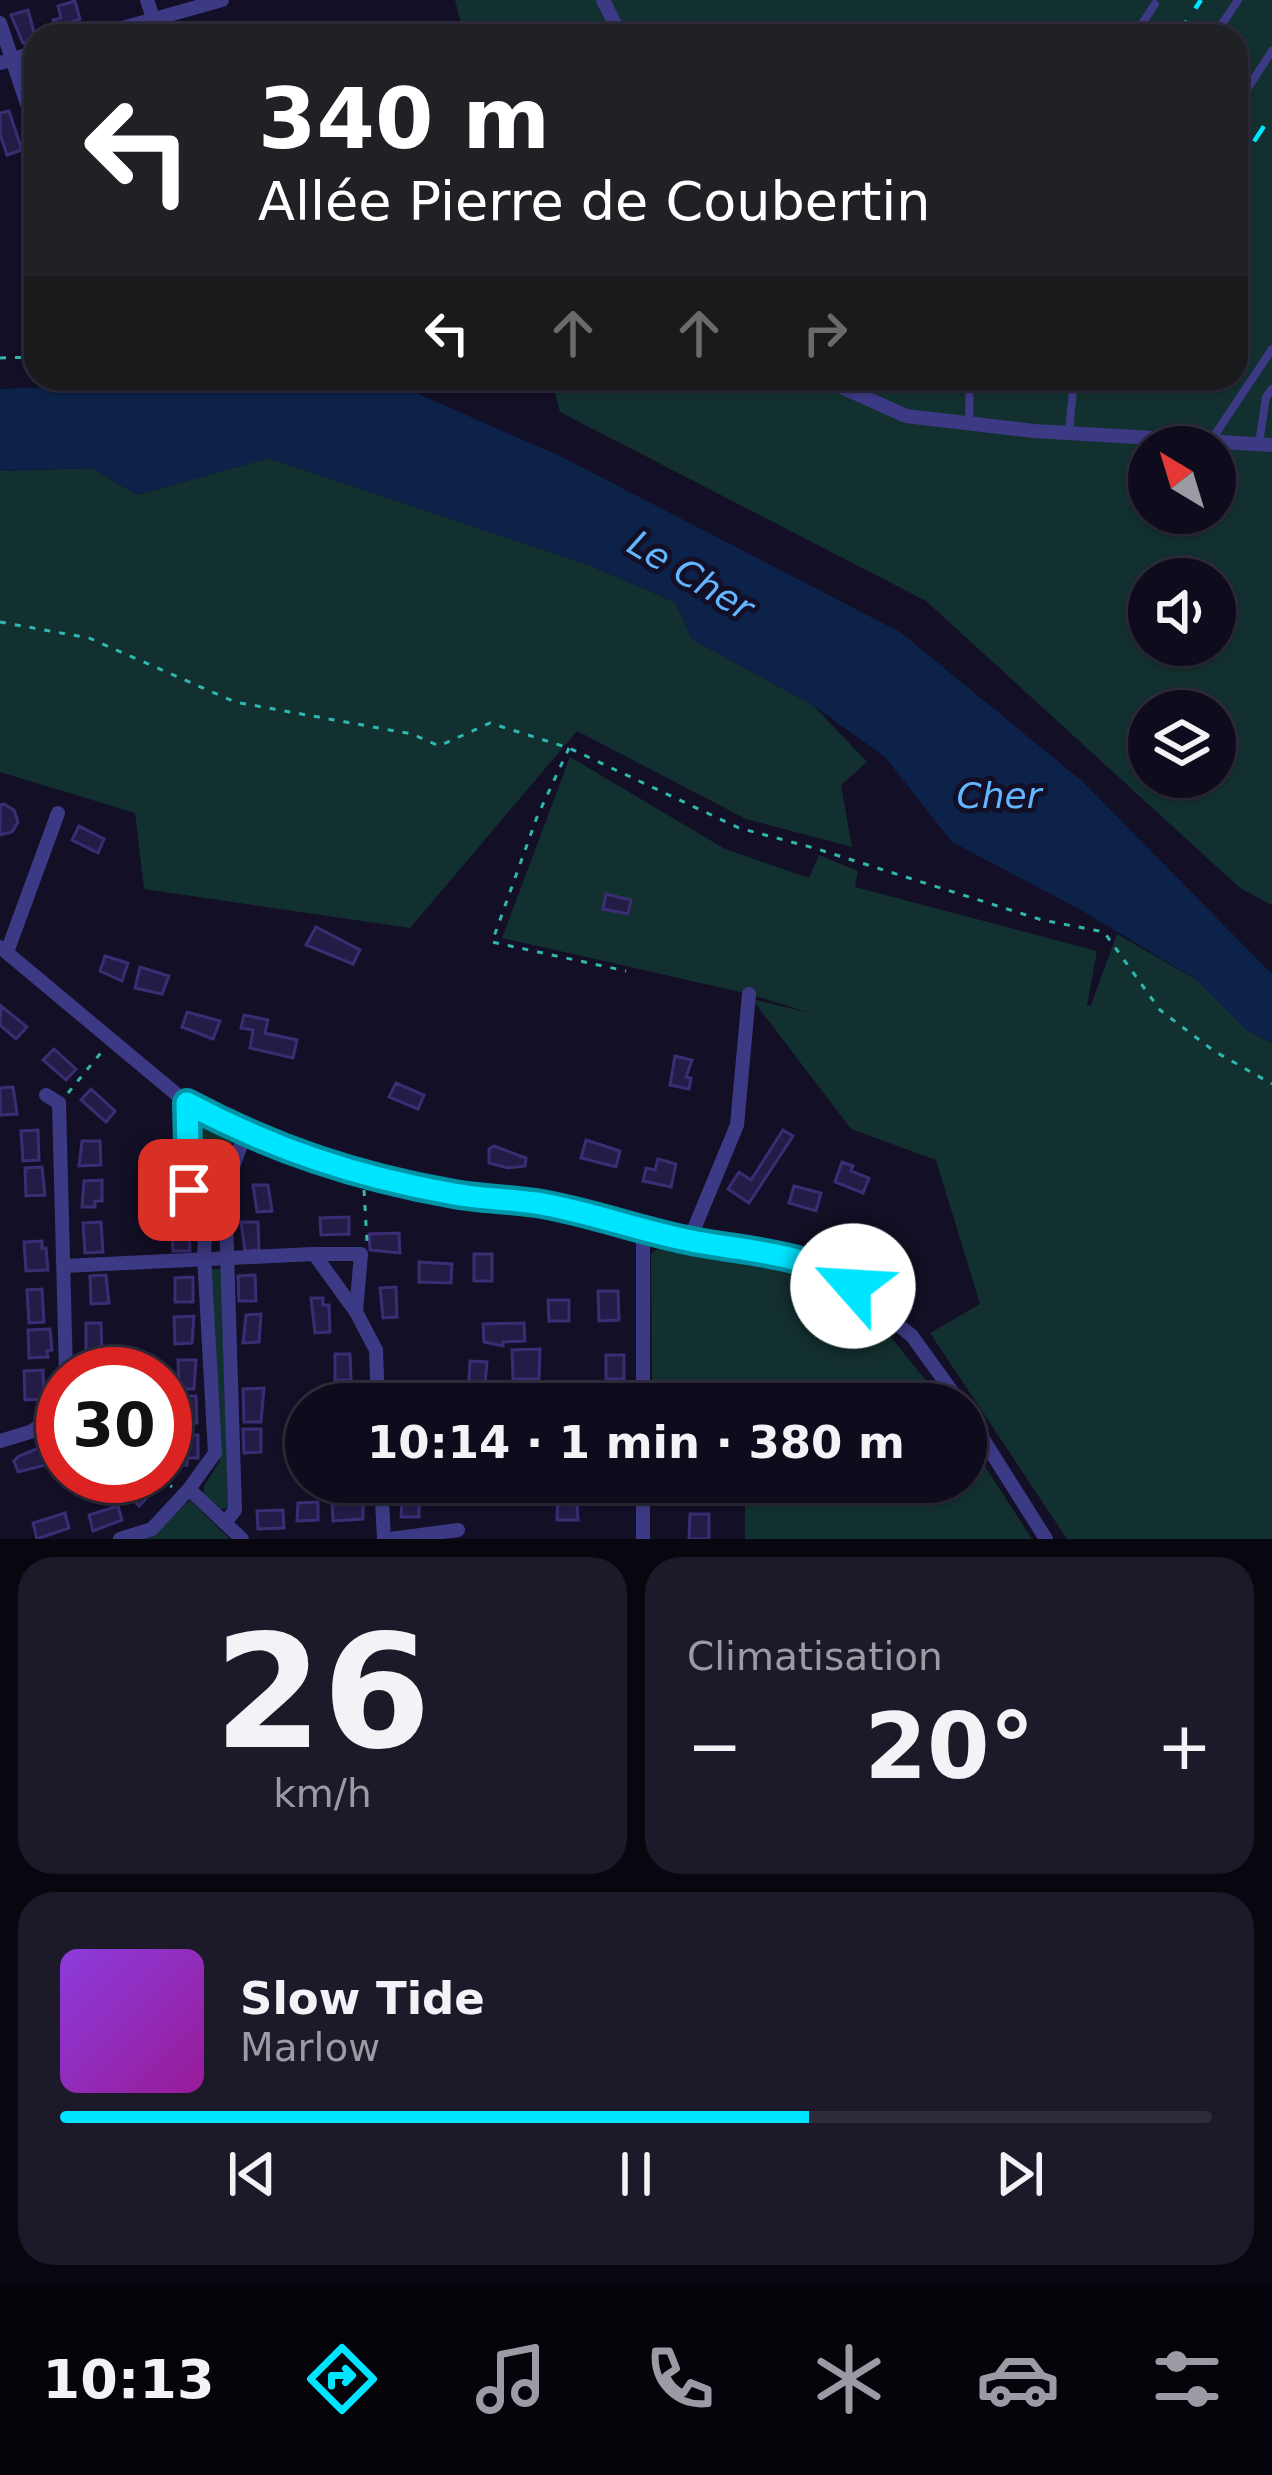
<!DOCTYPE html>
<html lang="fr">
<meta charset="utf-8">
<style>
:root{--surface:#0e0b1c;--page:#1c1929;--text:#f1f3f6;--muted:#9b9ba3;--line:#2e2b3b;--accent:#00e5ff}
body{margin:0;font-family:"DejaVu Sans",sans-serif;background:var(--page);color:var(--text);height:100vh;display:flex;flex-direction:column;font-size:45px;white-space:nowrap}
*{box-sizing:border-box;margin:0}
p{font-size:39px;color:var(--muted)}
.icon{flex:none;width:66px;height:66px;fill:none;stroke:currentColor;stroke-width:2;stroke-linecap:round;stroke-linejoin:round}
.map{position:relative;height:1539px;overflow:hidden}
.sheet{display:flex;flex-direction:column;gap:18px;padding:18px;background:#08060f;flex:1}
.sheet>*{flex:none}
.top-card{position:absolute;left:24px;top:24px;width:1224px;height:366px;border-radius:36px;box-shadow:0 3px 9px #0004,0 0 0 3px var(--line);background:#202124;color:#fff;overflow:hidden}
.needle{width:78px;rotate:322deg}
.tools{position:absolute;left:1128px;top:426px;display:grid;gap:24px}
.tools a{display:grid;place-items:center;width:108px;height:108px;border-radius:50%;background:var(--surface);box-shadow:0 3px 9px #0004,0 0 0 3px var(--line);font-size:60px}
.speed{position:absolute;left:36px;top:1347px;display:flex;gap:24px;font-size:60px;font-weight:700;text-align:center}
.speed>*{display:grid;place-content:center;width:156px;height:156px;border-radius:50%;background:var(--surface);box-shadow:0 3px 9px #0004,0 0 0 3px var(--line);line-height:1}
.speed .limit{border:18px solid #d22;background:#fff;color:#111}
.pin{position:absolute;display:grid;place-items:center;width:102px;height:102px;color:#fff;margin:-51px;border-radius:24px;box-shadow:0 6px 18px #0006}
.me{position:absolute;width:132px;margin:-66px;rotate:296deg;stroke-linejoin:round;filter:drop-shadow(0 0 9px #0008)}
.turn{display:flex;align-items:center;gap:42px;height:252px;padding:0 36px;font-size:54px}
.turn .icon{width:156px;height:156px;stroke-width:2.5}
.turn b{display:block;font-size:84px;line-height:102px}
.lanes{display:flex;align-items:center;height:114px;padding:0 36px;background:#0003;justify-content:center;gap:60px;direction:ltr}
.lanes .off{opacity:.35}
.big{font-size:90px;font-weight:800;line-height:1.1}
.sheet .tile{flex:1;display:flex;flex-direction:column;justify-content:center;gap:18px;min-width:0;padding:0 42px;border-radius:36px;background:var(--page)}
.sheet .dial{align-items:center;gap:0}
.dial b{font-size:156px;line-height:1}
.song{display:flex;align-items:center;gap:36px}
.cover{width:144px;height:144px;border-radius:18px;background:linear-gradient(135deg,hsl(270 70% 55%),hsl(300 70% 35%))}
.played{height:12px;border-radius:6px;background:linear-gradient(90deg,var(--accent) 65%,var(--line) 65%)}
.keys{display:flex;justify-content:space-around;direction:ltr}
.heat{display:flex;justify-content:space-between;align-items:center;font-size:66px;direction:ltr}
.sheet .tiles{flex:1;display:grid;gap:18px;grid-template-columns:1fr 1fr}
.tile:last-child{grid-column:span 2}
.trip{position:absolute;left:285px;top:1383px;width:702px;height:120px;border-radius:60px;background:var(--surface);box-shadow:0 3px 9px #0004,0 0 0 3px var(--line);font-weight:800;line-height:120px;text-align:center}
.menu{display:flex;height:192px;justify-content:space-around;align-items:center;background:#06040b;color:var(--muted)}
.menu .icon{width:84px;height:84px}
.menu .current{color:var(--accent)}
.menu b{font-size:54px;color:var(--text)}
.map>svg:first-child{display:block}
</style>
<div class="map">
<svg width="1272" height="1539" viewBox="0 0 1272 1539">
<rect width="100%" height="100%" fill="#130f26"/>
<path fill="#12302f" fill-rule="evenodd" d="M 455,0 L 1272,0 L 1272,905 L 1240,888 L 926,601 L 560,412 L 551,378 L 1236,378 L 1236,36 L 464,36 ZM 1149,447 L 1215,447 L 1215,513 L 1149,513 ZM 1149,579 L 1215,579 L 1215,645 L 1149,645 ZM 1149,711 L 1215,711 L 1215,777 L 1149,777 Z
M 268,458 L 589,565 L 675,602 L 692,639 L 814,706 L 867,762 L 841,785 L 852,847 L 746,819 L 577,731 L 410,928 L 144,889 L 135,813 L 0,772 L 0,471 L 92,468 L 137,495 Z
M 570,757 L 725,849 L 809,878 L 819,855 L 858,871 L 855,887 L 1097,951 L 1087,1006 L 1091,1005 L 1117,934 L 1197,980 L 1247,1030 L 1272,1043 L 1272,1539 L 1067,1539 L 930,1333 L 980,1304 L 936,1160 L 851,1129 L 752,999 L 810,1013 L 749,994 L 502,938 Z
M 196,1124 L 233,1140 L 219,1189 L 195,1184 L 190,1129 Z
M 662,1245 L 829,1282 L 885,1330 L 945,1404 L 652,1404 L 651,1254 Z
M 211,1269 L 221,1269 L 228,1508 L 221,1509 L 204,1494 L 204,1486 L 220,1461 Z
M 966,1437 L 1032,1539 L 745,1539 L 745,1482 L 966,1482 Z
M 190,1500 L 230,1539 L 142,1539 L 154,1534 Z"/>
<path fill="#0c2248" d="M 251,378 L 292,378 L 414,392 L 562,457 L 900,632 L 1082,781 L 1272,974 L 1272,1043 L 1247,1030 L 1197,980 L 1081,910 L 952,842 L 885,757 L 814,706 L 692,639 L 675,602 L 589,565 L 268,458 L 137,495 L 92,468 L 0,471 L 0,389 Z"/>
<path fill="#241b47" stroke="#3b2d73" stroke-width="3" d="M 75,1 L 80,19 L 55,28 L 53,20 L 61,18 L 58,6 Z
M 28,10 L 36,40 L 23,43 L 11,15 Z
M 9,111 L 22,150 L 7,155 L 0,134 L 0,113 Z
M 4,804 L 14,810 L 18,822 L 12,832 L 0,835 L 0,805 Z
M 79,826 L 104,839 L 98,853 L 72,840 Z
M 606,894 L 631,900 L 628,914 L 603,909 Z
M 316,927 L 360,950 L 353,964 L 306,945 Z
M 105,956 L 128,963 L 122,981 L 100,971 Z
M 140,967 L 169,976 L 162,994 L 135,988 Z
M 1,1006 L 27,1027 L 16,1039 L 0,1025 Z
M 187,1012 L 220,1021 L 213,1039 L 182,1027 Z
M 244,1015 L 268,1020 L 265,1033 L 297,1040 L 293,1058 L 250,1048 L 253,1030 L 241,1028 Z
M 54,1049 L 76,1069 L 66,1080 L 43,1060 Z
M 675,1056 L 692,1060 L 686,1077 L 691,1078 L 689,1089 L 670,1085 Z
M 396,1083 L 424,1095 L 418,1109 L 389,1097 Z
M 13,1087 L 17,1114 L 0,1115 L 0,1088 Z
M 91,1089 L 115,1111 L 106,1122 L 81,1100 Z
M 38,1130 L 39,1160 L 23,1161 L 21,1131 Z
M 783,1130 L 793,1136 L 749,1203 L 728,1189 L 739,1172 L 751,1180 Z
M 586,1140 L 620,1151 L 616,1167 L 581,1158 Z
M 82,1141 L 100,1141 L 101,1165 L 79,1166 Z
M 494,1146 L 526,1158 L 525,1166 L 508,1168 L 489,1163 L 489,1149 Z
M 658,1159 L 676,1164 L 671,1187 L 643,1181 L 646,1168 L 655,1170 Z
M 842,1162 L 853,1166 L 851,1171 L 869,1178 L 863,1193 L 835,1182 Z
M 42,1167 L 45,1195 L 26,1196 L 25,1168 Z
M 102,1180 L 102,1201 L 95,1201 L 95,1207 L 82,1207 L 84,1181 Z
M 253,1185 L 268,1185 L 272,1211 L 257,1212 Z
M 794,1186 L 821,1193 L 816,1211 L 789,1203 Z
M 172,1190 L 173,1214 L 155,1215 L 155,1191 Z
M 349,1217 L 349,1234 L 321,1235 L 320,1218 Z
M 101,1222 L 103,1252 L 85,1253 L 83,1223 Z
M 241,1222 L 258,1222 L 259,1250 L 245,1251 Z
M 189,1225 L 190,1251 L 173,1251 L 172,1226 Z
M 399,1233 L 400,1253 L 370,1250 L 369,1234 Z
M 42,1241 L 42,1248 L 46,1248 L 48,1270 L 26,1271 L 24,1242 Z
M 474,1254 L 492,1254 L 492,1281 L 474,1281 Z
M 419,1262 L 452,1264 L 451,1283 L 419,1282 Z
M 106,1275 L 109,1303 L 91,1304 L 90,1276 Z
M 255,1275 L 256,1301 L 239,1301 L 238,1276 Z
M 193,1277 L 193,1302 L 175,1302 L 175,1278 Z
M 396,1287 L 397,1317 L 383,1318 L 380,1288 Z
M 42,1289 L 44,1322 L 29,1323 L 27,1290 Z
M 598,1291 L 618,1291 L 619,1320 L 599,1321 Z
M 311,1298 L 323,1298 L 323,1305 L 329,1305 L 330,1332 L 315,1333 Z
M 548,1300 L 569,1300 L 569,1321 L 549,1321 Z
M 261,1314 L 259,1342 L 243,1343 L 246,1315 Z
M 194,1316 L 192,1343 L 175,1344 L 174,1317 Z
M 86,1323 L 101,1323 L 102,1352 L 86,1352 Z
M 524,1323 L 525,1341 L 503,1342 L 503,1346 L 484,1342 L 483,1324 Z
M 50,1329 L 52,1350 L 47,1351 L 48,1357 L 29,1358 L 28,1330 Z
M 540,1349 L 539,1379 L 513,1379 L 512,1350 Z
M 335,1354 L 350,1354 L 351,1380 L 335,1380 Z
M 606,1355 L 624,1355 L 624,1379 L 606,1379 Z
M 178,1360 L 196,1360 L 194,1389 L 179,1389 Z
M 470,1361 L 487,1362 L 484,1395 L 468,1395 Z
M 43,1370 L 44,1399 L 25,1400 L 24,1371 Z
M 264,1388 L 261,1422 L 244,1422 L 243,1389 Z
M 181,1396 L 196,1396 L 197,1423 L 181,1423 Z
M 243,1429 L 261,1429 L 261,1452 L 244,1453 Z
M 182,1435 L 198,1435 L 198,1458 L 187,1458 L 187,1465 L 172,1466 L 172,1458 L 182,1458 Z
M 44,1446 L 50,1464 L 18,1472 L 14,1461 L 19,1456 Z
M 145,1476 L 158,1486 L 139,1506 L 128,1494 L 134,1488 L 128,1482 L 132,1477 L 139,1483 Z
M 403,1482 L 424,1482 L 424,1491 L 419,1492 L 419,1517 L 401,1517 Z
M 505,1482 L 515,1491 L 509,1500 L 505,1497 L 495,1502 L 488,1498 L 490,1493 L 474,1483 Z
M 576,1487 L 578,1520 L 557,1520 L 558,1488 Z
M 318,1502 L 318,1520 L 297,1521 L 298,1503 Z
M 363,1503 L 363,1519 L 333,1521 L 332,1504 Z
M 118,1506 L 122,1520 L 93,1531 L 89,1515 Z
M 283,1510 L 284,1528 L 258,1529 L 257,1511 Z
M 65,1513 L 69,1528 L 37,1539 L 33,1523 Z
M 690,1514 L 709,1514 L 709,1539 L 689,1539 Z"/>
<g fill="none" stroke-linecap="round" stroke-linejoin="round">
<path stroke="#2fb8b0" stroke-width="3" stroke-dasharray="6 9" stroke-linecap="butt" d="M 0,358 L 36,357
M 0,622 L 89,638 L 235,702 L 412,734 L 439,746 L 490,723 L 569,748 L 739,828 L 814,848 L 1042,920 L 1104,932 L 1160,1010 L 1214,1051 L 1272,1084
M 569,748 L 537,817 L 492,942 L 626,971
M 68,1093 L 104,1049
M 364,1190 L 367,1241
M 159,1476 L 172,1487"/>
<path stroke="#3d3a85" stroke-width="8" d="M 1134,36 L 1155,4
M 1214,36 L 1238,0
M 1236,106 L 1272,51
M 969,423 L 970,378
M 1069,432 L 1074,378
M 1210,442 L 1272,349
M 1259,443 L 1266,397 L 1272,389"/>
<path stroke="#3d3a85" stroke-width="14" d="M 147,0 L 159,36
M 603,0 L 621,36
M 0,23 L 36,131
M 94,36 L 222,0
M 0,63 L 36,52
M 822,378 L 906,416 L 1034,431 L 1272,445
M 0,947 L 187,1103 L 245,1134 L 304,1159 L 363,1177 L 460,1196 L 538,1203 L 689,1241 L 783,1255 L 832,1271 L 912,1336 L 961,1404
M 7,952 L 58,813
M 46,1095 L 59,1103 L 66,1374
M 689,1241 L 737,1125 L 749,994
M 314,1254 L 361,1254 L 356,1312 L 376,1350 L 378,1404
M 64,1266 L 314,1254 L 356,1312
M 643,1404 L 643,1230
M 966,1412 L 1046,1539
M 0,1441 L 30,1432 L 63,1412
M 381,1482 L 384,1539
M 189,1489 L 242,1539
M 225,1523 L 235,1510 L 225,1188 L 245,1134
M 120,1539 L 152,1529 L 189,1489 L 215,1453 L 204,1256 L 207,1197 L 189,1190 L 187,1103
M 390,1539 L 458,1530
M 643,1539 L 643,1482"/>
<path stroke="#00e5ff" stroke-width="4.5" stroke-dasharray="18 15" stroke-linecap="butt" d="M 1177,36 L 1201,0
M 1236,169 L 1272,114
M 1097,381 L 1099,378"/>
</g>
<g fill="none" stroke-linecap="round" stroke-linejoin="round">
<defs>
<path id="route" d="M 189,1190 L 187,1103 C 273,1149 357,1177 454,1194 C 481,1199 509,1199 536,1203 C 587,1211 637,1230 687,1240 C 744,1252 805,1251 853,1286"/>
</defs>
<use href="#route" stroke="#0095a6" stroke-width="30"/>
<use href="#route" stroke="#00e5ff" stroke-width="21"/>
</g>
<g text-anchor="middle" stroke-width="10" stroke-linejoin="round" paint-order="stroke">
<g font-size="36" font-style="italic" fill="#62b6ff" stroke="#130f26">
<text transform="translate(691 575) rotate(31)" y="13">Le Cher</text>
<text x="999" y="808">Cher</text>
</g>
</g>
</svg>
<div class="tools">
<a><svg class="needle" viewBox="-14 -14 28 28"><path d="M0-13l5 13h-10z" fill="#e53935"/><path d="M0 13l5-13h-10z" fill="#9b9ba3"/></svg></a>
<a><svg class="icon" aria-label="sound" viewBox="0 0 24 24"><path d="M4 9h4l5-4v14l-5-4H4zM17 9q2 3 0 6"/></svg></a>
<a><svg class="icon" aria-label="layers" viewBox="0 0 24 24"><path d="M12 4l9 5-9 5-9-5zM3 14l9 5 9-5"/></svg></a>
</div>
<div class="speed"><div class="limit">30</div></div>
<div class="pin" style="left:189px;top:1190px;background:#d93025"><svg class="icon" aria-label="arrive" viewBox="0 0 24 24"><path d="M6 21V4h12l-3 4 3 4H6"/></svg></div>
<svg class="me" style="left:853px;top:1286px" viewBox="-20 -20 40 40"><circle r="19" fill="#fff"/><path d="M0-13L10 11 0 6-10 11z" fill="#00e5ff"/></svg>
<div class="trip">10:14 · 1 min · 380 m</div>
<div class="top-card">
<div class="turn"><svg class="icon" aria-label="left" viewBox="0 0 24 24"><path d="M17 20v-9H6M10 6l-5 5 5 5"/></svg><div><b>340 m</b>Allée Pierre de Coubertin</div></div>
<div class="lanes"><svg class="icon" aria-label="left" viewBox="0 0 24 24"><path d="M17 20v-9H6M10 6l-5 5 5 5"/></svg><svg class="icon off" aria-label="ahead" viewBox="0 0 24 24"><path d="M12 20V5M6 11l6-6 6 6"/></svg><svg class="icon off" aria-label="ahead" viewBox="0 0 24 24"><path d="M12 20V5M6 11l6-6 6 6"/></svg><svg class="icon off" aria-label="right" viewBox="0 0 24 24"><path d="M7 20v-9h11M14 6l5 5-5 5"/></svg></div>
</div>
</div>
<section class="sheet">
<div class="tiles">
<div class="tile dial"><b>26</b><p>km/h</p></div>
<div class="tile"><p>Climatisation</p>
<div class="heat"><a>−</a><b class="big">20°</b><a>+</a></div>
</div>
<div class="tile">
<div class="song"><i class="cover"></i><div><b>Slow Tide</b><p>Marlow</p></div></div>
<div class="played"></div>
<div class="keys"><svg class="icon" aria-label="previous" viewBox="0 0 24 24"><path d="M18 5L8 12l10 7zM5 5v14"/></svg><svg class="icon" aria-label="pause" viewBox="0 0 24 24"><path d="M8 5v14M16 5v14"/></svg><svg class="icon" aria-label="next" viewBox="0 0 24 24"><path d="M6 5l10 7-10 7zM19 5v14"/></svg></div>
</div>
</div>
</section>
<nav class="menu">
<b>10:13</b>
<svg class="icon current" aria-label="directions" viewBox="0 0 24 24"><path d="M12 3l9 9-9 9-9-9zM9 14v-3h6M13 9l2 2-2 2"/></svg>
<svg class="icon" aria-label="music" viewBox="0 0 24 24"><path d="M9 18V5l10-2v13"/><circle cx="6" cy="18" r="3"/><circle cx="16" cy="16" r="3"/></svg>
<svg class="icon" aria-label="phone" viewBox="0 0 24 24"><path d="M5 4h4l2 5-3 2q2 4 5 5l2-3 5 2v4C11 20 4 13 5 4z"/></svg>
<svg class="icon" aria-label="climate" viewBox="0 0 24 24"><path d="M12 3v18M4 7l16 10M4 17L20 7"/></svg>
<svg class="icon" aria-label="car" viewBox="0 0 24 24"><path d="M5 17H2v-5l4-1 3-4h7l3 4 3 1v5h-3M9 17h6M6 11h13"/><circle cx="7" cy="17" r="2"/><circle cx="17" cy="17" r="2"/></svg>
<svg class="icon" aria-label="filters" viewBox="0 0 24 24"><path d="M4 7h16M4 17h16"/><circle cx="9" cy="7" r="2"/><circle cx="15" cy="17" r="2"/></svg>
</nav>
